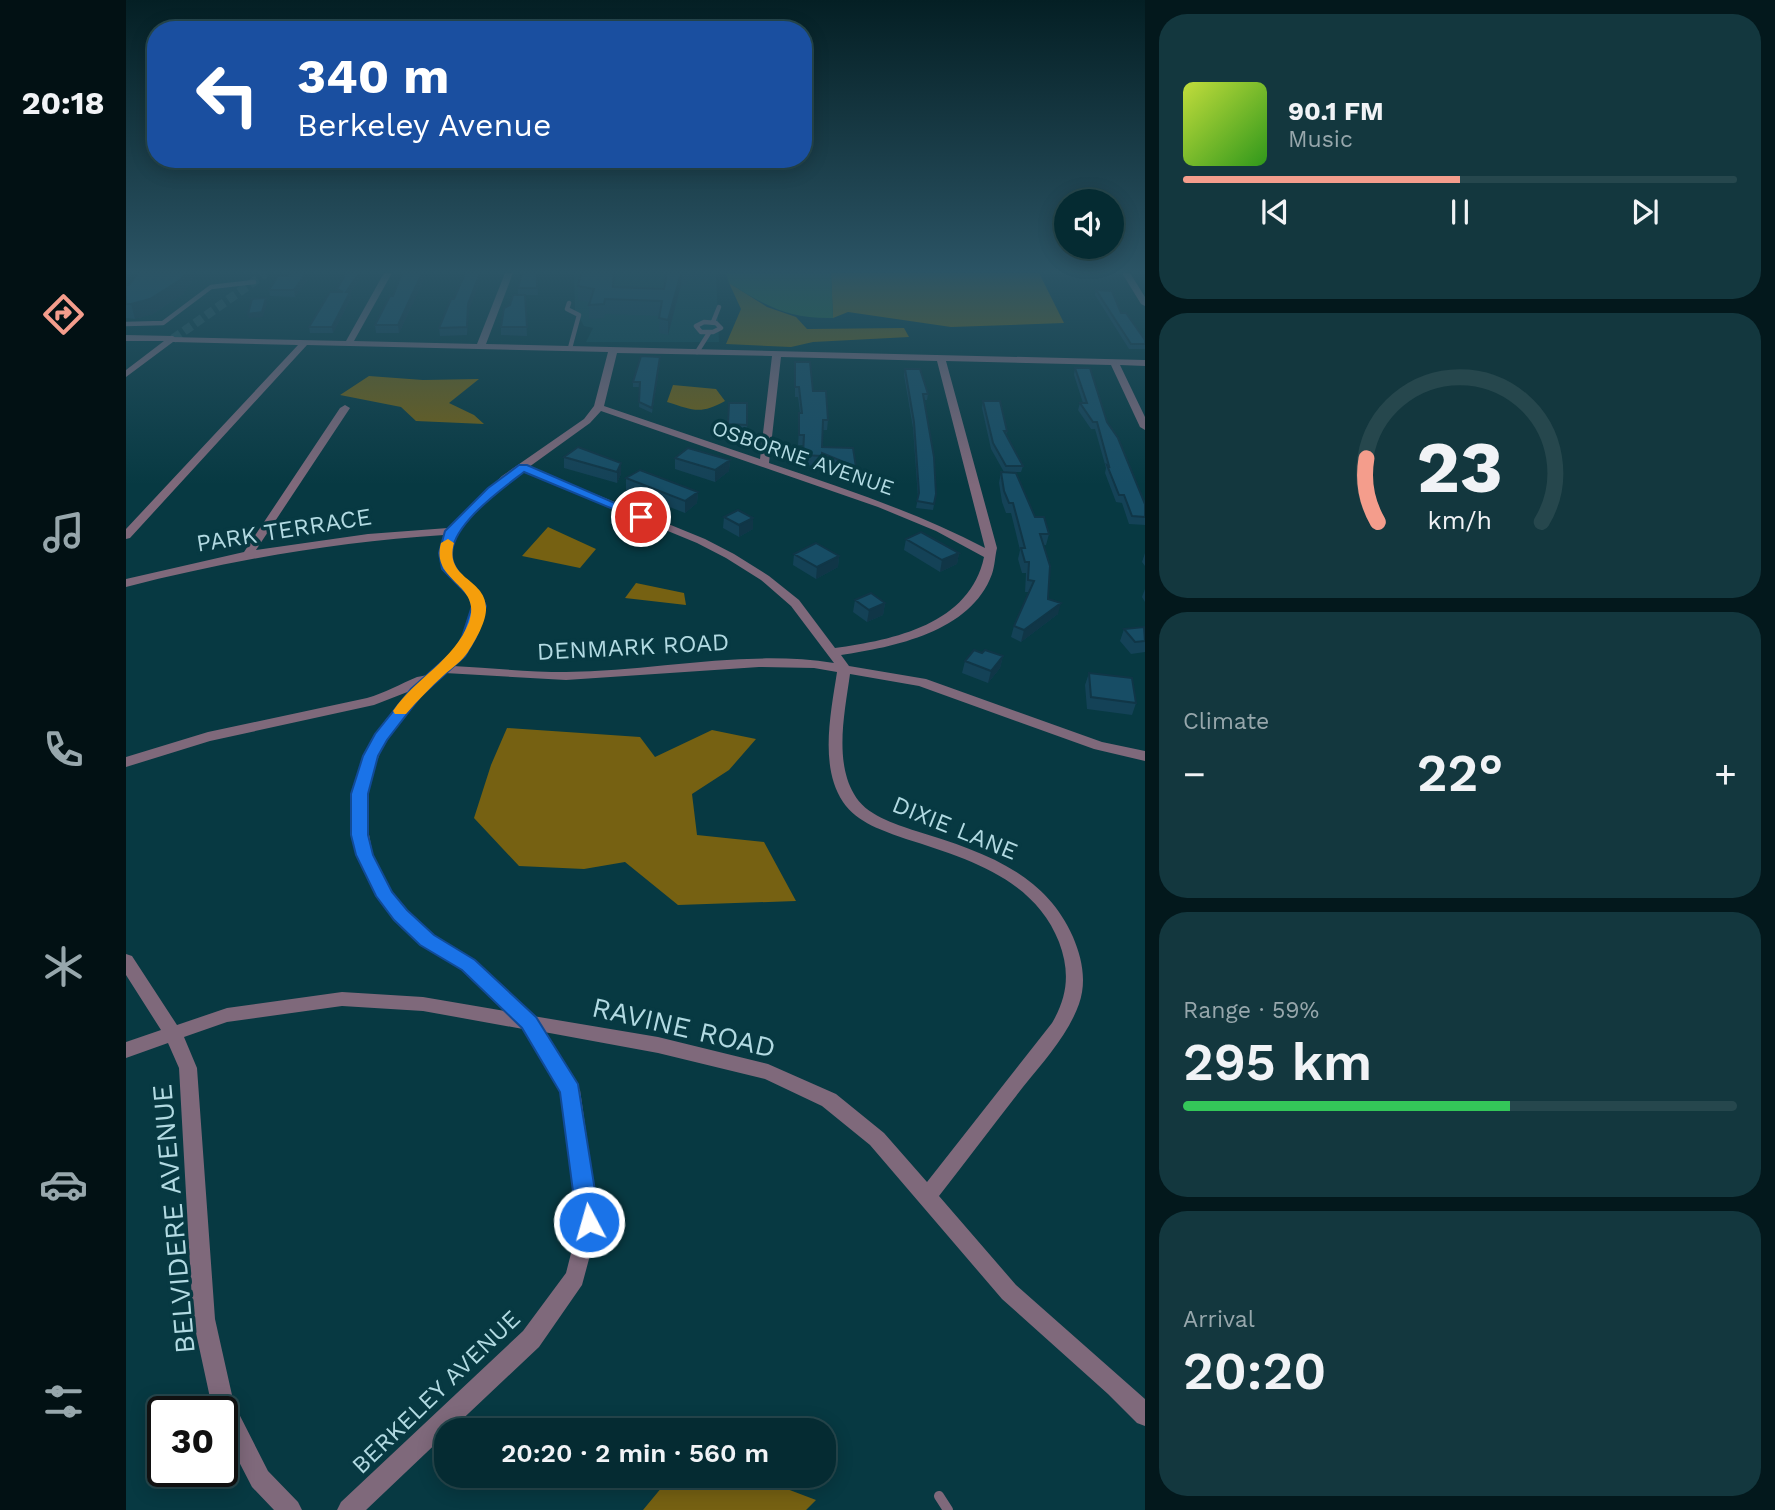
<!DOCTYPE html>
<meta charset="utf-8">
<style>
:root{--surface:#052b32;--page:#13373e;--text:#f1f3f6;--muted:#97a7ac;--line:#26474d;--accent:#f49d8c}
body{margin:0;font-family:"Work Sans",sans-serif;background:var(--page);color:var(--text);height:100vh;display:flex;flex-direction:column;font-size:26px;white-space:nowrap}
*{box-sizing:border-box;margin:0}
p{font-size:23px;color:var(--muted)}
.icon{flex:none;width:38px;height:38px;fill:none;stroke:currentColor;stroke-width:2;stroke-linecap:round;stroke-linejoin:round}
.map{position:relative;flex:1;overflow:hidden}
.sheet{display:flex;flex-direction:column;gap:14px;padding:14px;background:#03181c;width:630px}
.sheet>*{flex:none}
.banner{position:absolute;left:21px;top:21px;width:665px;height:147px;border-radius:28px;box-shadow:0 4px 18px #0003,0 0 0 2px var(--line);background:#1a4fa0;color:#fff;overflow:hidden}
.fabs{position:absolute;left:928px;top:189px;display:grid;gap:14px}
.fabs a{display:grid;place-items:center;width:70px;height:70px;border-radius:50%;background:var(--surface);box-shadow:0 4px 18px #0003,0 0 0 2px var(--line);font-size:35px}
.speed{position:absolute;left:21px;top:1396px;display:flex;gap:14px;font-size:35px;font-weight:700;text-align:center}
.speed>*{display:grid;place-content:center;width:91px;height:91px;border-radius:50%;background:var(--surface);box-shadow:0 4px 18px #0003,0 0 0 2px var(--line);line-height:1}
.speed .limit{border:4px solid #111;border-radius:10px;background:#fff;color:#111}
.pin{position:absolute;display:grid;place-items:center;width:60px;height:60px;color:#fff;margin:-30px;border:4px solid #fff;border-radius:50%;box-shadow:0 2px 7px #0007}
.me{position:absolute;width:77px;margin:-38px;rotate:354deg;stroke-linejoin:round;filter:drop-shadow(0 0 5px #0008)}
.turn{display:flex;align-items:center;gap:24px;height:147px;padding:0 35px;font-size:32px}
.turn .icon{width:91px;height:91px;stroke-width:2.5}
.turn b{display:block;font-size:49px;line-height:60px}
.big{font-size:52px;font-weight:600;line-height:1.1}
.sheet .card{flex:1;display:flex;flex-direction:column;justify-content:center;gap:10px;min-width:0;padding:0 24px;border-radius:28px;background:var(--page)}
.sheet .dial{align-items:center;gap:0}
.dial svg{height:182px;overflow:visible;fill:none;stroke:var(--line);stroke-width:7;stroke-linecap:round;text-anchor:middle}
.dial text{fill:var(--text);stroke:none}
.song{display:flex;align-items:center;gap:21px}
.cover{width:84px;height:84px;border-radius:10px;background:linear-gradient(135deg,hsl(70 70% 55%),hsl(110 70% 35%))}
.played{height:7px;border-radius:4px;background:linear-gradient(90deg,var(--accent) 50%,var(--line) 50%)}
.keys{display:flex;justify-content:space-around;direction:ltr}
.heat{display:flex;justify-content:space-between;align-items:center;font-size:38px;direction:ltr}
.charge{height:10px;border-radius:5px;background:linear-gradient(90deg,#34c759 59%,var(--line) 0)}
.trip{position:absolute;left:308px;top:1418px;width:402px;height:70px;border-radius:28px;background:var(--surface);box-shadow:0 4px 18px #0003,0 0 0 2px var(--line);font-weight:600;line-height:70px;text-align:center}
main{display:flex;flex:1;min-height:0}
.menu{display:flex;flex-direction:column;width:126px;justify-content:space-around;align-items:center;background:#021114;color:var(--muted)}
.menu .icon{width:49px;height:49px}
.menu .selected{color:var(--accent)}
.menu b{font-size:32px;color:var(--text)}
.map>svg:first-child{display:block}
</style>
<main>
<nav class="menu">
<b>20:18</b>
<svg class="icon selected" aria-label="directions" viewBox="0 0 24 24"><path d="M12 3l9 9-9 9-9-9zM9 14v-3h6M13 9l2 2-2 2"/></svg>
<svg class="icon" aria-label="music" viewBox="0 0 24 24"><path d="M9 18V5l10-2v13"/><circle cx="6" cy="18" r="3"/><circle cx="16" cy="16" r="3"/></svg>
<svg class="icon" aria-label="phone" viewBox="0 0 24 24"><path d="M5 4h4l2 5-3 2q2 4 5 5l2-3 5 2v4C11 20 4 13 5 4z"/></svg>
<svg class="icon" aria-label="climate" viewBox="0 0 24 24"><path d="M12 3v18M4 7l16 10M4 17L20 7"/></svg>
<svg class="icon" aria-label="car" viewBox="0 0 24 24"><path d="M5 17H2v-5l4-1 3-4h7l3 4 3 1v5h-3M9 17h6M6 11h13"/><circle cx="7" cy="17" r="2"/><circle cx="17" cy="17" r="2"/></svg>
<svg class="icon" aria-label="filters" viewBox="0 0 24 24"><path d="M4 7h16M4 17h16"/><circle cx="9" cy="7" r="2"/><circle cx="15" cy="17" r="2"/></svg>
</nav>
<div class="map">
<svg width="1019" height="1510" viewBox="0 0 1019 1510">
<rect width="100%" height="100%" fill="#073942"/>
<path fill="#0d4751" d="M 448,273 L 590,273 L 593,342 L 460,342 L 467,328 L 458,326 L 449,310 Z"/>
<path fill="#766112" d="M 705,273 L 913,273 L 938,323 L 825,327 L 722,312 L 707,318 Z
M 603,283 L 641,307 L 670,317 L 681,329 L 778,328 L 783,337 L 687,342 L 665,347 L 600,344 L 615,309 Z
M 243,376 L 297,380 L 353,379 L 323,403 L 348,415 L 358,424 L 290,421 L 275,407 L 214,395 Z
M 547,385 L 590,389 L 599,401 C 574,415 567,410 541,402 Z
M 422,527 L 470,549 L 454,568 L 396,556 Z
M 510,583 L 558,593 L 560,605 L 499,598 Z
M 381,728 L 514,737 L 529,757 L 586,730 L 630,739 L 603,770 L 566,794 L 571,835 L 638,842 L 670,901 L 552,905 L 499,862 L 458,869 L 393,866 L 348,818 L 365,765 Z
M 546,1475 L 624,1475 L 690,1500 L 680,1510 L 517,1510 Z"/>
<path fill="#28683e" d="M 600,273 L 705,273 L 707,318 C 662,319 640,306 603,283 Z"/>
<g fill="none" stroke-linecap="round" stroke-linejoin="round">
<path stroke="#21515a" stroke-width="9" stroke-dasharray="9 4.5" stroke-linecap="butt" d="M 47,339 L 140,273"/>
<path stroke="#7f697b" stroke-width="4.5" d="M 443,303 L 441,309 L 453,315 L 444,348
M 578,322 L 590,323 L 595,328 L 587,332 L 575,332 L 570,326 Z
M 587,322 L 593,307
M 0,324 L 37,323 L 85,287 L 128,282
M 571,352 L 583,333"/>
<path stroke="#7f697b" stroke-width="10" d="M 813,1496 L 822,1510"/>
<path fill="#7f697b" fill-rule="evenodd" d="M 258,273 L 266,273 L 228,341 L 351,344 L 379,273 L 387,273 L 360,344 L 1019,360 L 1019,366 L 994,365 L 1019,417 L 1019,430 L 1014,427 L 985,365 L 820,361 L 871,548 C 869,556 869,565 866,574 C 845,632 768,647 715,655 L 723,666 L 800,679 L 976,742 L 1019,751 L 1019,761 L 968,749 L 793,686 L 724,674 C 719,711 708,760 728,794 C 739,815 769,824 790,831 C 854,851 918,871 947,937 C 956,958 961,981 953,1004 C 942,1035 918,1061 897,1087 C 869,1123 841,1160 813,1196 L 890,1285 L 1019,1399 L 1019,1426 L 1011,1423 L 982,1394 L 876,1299 L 744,1145 L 696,1106 L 639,1079 L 532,1053 L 418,1032 L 454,1090 L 473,1222 L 456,1285 L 413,1347 L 325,1430 L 320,1430 L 320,1434 L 240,1510 L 211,1510 L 215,1502 L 397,1331 L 440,1273 L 453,1222 L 436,1092 L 397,1029 L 297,1011 L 216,1006 L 101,1022 L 58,1037 L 71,1068 L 89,1319 L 108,1404 L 142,1471 L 172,1502 L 176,1510 L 148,1510 L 126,1487 L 96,1429 L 96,1412 L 88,1412 L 86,1407 L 67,1319 L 53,1068 L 42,1043 L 0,1058 L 0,1042 L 35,1030 L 0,975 L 0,954 L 6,956 L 51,1025 L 101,1008 L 216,992 L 297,997 L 379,1011 C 366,998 353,982 337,970 C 324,959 306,954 292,942 C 231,887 204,813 248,737 C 257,721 272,706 284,691 L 248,705 L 84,741 L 0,767 L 0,757 L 82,732 L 241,698 C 259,693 274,684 291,677 C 295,676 298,676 301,675 C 320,666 353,620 345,599 C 342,594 339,591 334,587 C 315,568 311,562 318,535 C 210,542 105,560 0,587 L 0,579 L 118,552 L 214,408 L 219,405 L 224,408 L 130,550 L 242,534 L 322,528 L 376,476 L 458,419 L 468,406 L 482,352 L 181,345 L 4,538 L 0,539 L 0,529 L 172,345 L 47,342 L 43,339 L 44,337 L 220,341 ZM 491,353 L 646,356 L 634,459 L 478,406 ZM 655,357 L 811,361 L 859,548 C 790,512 717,488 643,463 ZM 475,411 L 752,507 L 810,531 L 858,557 C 844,624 768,640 709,648 L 673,600 L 643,576 L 608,554 L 579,539 L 403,467 L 464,423 ZM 396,471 L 571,543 L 600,558 L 635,580 L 665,606 L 708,663 C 620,649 529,671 440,672 C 403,672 365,668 327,666 C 339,655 345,644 352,630 C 376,580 322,585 325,551 C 326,545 328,535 332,530 C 345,514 379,484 396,471 ZM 633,667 L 688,668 L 711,672 C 705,712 693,766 717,802 C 731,823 758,831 780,839 C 840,858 908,878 933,942 C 944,971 942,996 926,1023 L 801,1182 L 758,1133 L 710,1094 L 642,1064 L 532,1037 L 407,1016 L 349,960 L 307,935 L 280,911 L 265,893 L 247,855 L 239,814 L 245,775 L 260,739 L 295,695 L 319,673 L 440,680 Z
M 996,273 L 1004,273 L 1019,297 L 1019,306 L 1015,304 Z"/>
<path fill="#7f697b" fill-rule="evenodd" d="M 0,335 L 47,336 L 51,339 L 0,377 L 0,370 L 38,341 L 0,341 Z"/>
</g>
<path fill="#144257" d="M 164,273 L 186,273 L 169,297 L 144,296 L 143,290 Z
M 220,273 L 238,273 L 224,293 L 225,298 L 207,333 L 184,333 L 183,327 L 212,292 L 211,289 Z
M 276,273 L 301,273 L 273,333 L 250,333 L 249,325 L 267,296 Z
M 411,273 L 412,295 L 399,295 L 401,336 L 375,335 L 375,327 L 392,295 L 392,288 Z
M 541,273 L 574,273 L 573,278 L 562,278 L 560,286 L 555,285 L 542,335 L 533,333 L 534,316 L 479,314 L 478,318 L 463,319 L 463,302 L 452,300 L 452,286 L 538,289 Z
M 69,277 L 57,294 L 27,314 L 9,319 L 0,318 L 0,286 Z
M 337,280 L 343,311 L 341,335 L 314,336 L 313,328 Z
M 970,290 L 1019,344 L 1019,349 L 1003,349 L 969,295 Z
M 534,362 L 526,413 L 513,407 L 514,387 L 507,387 L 507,382 Z
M 669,362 L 687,391 L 702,420 L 701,430 L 697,430 L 696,447 L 730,467 L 729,477 L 695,464 L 695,466 L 676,465 L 677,445 L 672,445 L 674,413 L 672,397 L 669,397 Z
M 949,368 L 981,422 L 1019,504 L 1019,525 L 1003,524 L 996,503 L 990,502 L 979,473 L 980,468 L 969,429 L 965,429 L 952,410 L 954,403 L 957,403 L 948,375 Z
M 779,369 L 802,394 L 801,400 L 798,400 L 810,494 L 807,510 L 790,508 L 792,498 L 787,428 L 778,375 Z
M 857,401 L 881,431 L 880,435 L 897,466 L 895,472 L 879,472 L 909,517 L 923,534 L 920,545 L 917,545 L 922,599 L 932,614 L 895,642 L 885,637 L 888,626 L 903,592 L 899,592 L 900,573 L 896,573 L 892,559 L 894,550 L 885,513 L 880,513 L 876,502 L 873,483 L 875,472 L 878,472 L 865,449 L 856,408 Z
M 603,403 L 621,425 L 620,434 L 601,433 Z
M 438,457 L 495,463 L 495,474 L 491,483 L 438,468 Z
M 549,458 L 604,460 L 603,471 L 589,482 L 549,469 Z
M 500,478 L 572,492 L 571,503 L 559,513 L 500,490 Z
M 598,517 L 627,529 L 613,537 L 597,528 Z
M 780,539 L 833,553 L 831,564 L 814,572 L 778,550 Z
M 1019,553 L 1019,566 L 1016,562 Z
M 668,554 L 713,556 L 712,567 L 690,579 L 667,565 Z
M 1019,589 L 1019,602 L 1016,597 Z
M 729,600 L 759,603 L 757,615 L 741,622 L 727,612 Z
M 998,629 L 1019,641 L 1019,652 L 1005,654 L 994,641 Z
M 856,653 L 877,656 L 874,668 L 862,683 L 836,673 L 839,661 Z
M 963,673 L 1010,703 L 1006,715 L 961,709 L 959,685 Z"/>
<path fill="#103647" d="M 59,273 L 68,273 L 69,277 L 57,294 L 27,314 L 9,319 L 5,304 Z
M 180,273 L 186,273 L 169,297 L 168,290 Z
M 233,273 L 238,273 L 224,293 L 225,298 L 207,333 L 206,327 L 220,292 Z
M 296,273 L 301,273 L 273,333 L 272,325 Z
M 354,273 L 357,273 L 343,311 L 341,335 L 341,327 L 342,304 Z
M 556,273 L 555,285 L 542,335 L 542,320 Z
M 140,298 L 141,303 L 137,317 L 123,318 L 122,314 Z
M 604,460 L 603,471 L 589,482 L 589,470 Z
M 495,463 L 495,474 L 491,483 L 491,472 Z
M 572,492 L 571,503 L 559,513 L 559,501 Z
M 627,518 L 627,529 L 613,537 L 613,525 Z
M 833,553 L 831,564 L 814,572 L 816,560 Z
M 713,556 L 712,567 L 690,579 L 691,567 Z
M 759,603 L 757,615 L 741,622 L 743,610 Z
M 935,603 L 932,614 L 895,642 L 898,630 Z
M 877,656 L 874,668 L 862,683 L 865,671 Z"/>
<path fill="#174d65" stroke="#103647" stroke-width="2" d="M 12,273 L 59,273 L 54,280 L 24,299 L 5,304 L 0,304 L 0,286 L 4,284 Z
M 164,273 L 180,273 L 168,290 L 143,290 L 152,276 L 162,276 Z
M 220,273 L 233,273 L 220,292 L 224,292 L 206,327 L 183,327 L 204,292 L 217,292 L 211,289 Z
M 276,273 L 296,273 L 272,325 L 249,325 L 264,296 L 267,296 Z
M 339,273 L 354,273 L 342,304 L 341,327 L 313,328 L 325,299 L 328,299 Z
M 396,273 L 411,273 L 411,288 L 392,288 Z
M 455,273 L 488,273 L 487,287 L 538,289 L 541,273 L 555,273 L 542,320 L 533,318 L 536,301 L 479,299 L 478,304 L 463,305 L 468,289 L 452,286 Z
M 970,290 L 986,291 L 995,313 L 1000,313 L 1019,340 L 1019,344 L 1005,344 Z
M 387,295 L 399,295 L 401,327 L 375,327 L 378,308 L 384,305 Z
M 140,298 L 136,312 L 122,314 L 126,299 Z
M 515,356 L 534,357 L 526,408 L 513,402 L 514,382 L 507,382 Z
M 669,362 L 684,362 L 687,391 L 700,391 L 702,420 L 697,420 L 696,447 L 727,448 L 730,467 L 696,453 L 696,456 L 677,455 L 678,435 L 673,435 L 673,413 L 676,413 L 673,387 L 669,387 Z
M 949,368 L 964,368 L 981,422 L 992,438 L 1019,504 L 1019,517 L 1006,516 L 998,495 L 993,495 L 981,465 L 983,466 L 971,422 L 967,422 L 954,403 L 961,403 Z
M 779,369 L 794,369 L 802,394 L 797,394 L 808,457 L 810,494 L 808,504 L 791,501 L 793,493 L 788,422 Z
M 857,401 L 874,401 L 881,431 L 878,431 L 897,466 L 880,466 L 867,443 Z
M 603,403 L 621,403 L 621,425 L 602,424 Z
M 452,447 L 495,463 L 491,472 L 438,457 Z
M 562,448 L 604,460 L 589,470 L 549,458 Z
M 514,470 L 572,492 L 559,501 L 500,478 Z
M 875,472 L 890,473 L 909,517 L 918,517 L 923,534 L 914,534 L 924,566 L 922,599 L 935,603 L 898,630 L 888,626 L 908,581 L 902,580 L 903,562 L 899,562 L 895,548 L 899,548 L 887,503 L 883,503 L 878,491 Z
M 612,510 L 627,518 L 613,525 L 598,517 Z
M 795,532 L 833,553 L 816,560 L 780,539 Z
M 690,543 L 713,556 L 691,567 L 668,554 Z
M 745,593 L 759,603 L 743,610 L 729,600 Z
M 1018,627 L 1019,641 L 1009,642 L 998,629 Z
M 848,650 L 856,653 L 859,650 L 877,656 L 865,671 L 839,661 Z
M 963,673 L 1006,678 L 1010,703 L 965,697 Z"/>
<linearGradient id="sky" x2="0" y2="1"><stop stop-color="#041f24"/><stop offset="0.56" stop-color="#2b5465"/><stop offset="1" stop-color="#2b5465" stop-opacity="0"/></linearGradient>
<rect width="1019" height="485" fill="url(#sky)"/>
<path fill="#1a73e8" stroke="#114b97" stroke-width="2" d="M 393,465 L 401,465 L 521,517 L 515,520 L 511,519 L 398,472 C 376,489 309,535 330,568 C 339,584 353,586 360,606 L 350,637 L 339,656 L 295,696 L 261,740 L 252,756 L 242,794 L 242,835 L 247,855 L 266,892 L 281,910 L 308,935 L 349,960 L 410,1017 L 452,1084 L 474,1222 L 471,1229 L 463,1232 L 454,1229 L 451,1222 L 434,1092 L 396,1028 L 336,970 L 294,945 L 268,920 L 250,896 L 230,855 L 225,835 L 225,794 L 237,756 L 249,734 L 285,689 L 329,650 L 336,637 L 346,606 L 343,596 L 316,569 L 313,553 L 319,531 L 362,488 Z"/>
<path fill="#f59e0b" d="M 322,539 L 328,543 C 318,579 359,578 360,607 C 361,621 349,641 342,652 C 336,661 326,668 318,675 C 304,688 292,700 280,714 L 269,714 L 267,711 C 290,677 328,661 343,622 C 357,584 304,582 315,543 Z"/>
<g text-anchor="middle" stroke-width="7" stroke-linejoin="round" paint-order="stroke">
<g font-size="21" fill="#b2dae2" stroke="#073942">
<text transform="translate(677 458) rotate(19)" y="7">OSBORNE AVENUE</text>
</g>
<g font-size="24" fill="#b2dae2" stroke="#073942">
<text transform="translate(158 530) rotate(-9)" y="8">PARK TERRACE</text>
<text transform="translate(507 647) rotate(-3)" y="8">DENMARK ROAD</text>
<text transform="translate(829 828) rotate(22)" y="8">DIXIE LANE</text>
<text transform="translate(310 1392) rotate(-44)" y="8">BERKELEY AVENUE</text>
</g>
<g font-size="28" fill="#b2dae2" stroke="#073942">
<text transform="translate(558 1027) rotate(13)" y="10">RAVINE ROAD</text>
<text transform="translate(47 1219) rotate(-95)" y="10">BELVIDERE AVENUE</text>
</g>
</g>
</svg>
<div class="fabs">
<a><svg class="icon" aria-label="sound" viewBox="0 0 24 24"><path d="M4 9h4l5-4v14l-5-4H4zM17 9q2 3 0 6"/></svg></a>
</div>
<div class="speed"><div class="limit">30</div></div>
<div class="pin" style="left:515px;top:517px;background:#d93025"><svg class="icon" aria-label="arrive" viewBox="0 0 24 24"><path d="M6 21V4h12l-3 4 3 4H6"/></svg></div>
<svg class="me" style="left:463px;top:1222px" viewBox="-20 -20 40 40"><circle r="17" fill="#1a73e8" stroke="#fff" stroke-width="3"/><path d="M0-11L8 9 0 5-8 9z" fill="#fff"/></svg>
<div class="trip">20:20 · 2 min · 560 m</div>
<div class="banner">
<div class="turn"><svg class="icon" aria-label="left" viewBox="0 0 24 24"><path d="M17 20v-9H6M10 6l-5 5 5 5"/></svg><div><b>340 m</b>Berkeley Avenue</div></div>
</div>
</div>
<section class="sheet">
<div class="card">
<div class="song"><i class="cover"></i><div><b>90.1 FM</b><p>Music</p></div></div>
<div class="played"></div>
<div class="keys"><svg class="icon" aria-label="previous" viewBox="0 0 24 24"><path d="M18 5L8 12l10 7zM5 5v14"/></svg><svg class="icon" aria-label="pause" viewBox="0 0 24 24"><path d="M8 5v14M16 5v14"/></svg><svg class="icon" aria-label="next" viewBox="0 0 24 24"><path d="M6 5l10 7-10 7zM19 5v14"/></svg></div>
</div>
<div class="card dial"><svg viewBox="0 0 100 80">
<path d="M14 69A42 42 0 1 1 86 69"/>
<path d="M14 69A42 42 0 0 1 9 41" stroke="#f49d8c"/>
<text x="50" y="56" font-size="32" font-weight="700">23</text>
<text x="50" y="72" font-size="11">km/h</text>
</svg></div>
<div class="card"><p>Climate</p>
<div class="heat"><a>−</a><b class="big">22°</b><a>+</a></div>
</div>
<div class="card"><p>Range · 59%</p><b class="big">295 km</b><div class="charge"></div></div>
<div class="card"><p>Arrival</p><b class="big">20:20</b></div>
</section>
</main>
